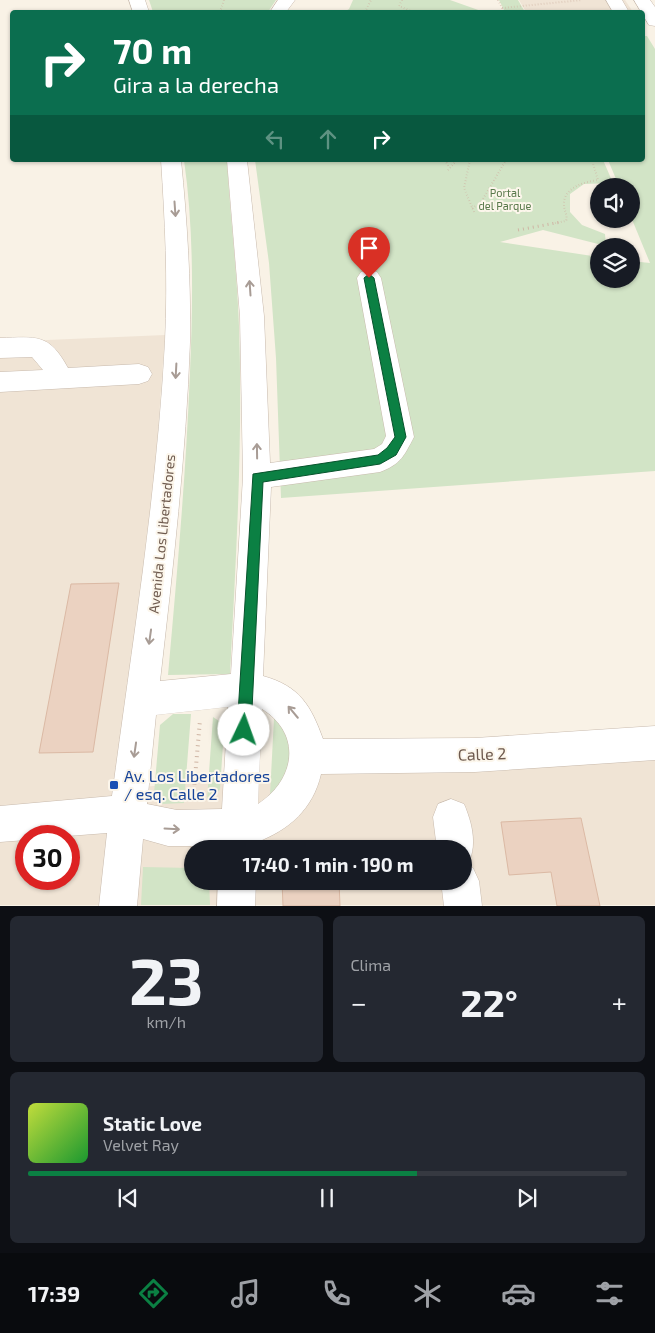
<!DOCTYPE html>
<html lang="es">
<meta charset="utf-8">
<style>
:root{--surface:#171b24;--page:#242831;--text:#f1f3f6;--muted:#9ea1a6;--line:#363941;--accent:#0b8043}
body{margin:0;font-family:"Exo 2",sans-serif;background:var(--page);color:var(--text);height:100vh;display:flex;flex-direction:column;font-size:19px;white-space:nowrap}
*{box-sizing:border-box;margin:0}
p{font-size:16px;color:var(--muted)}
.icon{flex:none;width:28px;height:28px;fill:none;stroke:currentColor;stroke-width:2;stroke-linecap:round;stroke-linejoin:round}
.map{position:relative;height:906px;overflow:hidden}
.side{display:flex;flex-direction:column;gap:10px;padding:10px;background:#0d0f14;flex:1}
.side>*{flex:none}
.hud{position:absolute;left:10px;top:10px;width:635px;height:152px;border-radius:5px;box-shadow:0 1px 4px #0004;background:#0b6e4f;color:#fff;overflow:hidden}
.fabs{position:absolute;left:590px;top:178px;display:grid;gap:10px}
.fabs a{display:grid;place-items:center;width:50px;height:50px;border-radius:50%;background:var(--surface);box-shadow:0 1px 4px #0004;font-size:25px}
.speed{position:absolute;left:15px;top:825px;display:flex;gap:10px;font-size:25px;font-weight:700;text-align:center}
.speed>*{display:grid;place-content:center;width:65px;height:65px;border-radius:50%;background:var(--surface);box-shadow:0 1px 4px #0004;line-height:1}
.speed .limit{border:8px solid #d22;background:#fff;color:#111}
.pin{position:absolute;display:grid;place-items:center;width:42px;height:42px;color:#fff;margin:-51px -21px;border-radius:50% 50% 50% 0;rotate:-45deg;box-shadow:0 0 5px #0007}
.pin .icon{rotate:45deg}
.me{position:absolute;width:55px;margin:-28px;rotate:3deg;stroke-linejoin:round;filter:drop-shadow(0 0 4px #0008)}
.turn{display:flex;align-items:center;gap:18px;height:105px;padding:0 20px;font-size:22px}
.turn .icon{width:65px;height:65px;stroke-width:2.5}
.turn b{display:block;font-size:35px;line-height:42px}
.lanes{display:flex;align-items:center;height:48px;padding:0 20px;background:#0003;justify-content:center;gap:25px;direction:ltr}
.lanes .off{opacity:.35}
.big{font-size:38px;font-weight:700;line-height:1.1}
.side .card{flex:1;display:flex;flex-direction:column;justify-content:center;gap:8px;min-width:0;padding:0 18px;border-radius:8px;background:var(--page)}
.side .dial{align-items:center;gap:0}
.dial b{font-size:65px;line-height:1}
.song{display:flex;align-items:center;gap:15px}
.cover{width:60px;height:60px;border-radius:8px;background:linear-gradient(135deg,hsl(70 70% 55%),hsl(130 70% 35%))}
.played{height:5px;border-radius:2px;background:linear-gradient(90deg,var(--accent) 65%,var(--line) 65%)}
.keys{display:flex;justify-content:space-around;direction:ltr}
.heat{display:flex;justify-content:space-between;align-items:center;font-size:28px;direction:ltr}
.side .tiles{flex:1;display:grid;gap:10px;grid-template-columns:1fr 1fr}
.card:last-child{grid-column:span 2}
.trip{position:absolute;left:184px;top:840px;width:288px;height:50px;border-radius:25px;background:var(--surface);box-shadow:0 1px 4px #0004;font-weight:700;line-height:50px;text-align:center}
.menu{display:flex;height:80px;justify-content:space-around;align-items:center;background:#090b0e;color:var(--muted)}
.menu .icon{width:35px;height:35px}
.menu .current{color:var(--accent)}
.menu b{font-size:22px;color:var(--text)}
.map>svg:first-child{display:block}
</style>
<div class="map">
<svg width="655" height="906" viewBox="0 0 655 906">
<rect width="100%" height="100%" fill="#f9f2e6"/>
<path fill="#f0e4d5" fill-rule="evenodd" d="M 519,0 L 625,0 L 633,12 L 526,12 Z
M 165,335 L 132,788 L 655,740 L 655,905 L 0,905 L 0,342 ZM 26,836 L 69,836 L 69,879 L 26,879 ZM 192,849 L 462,849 L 462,881 L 192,881 Z"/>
<path fill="#d2e4c6" d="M 149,0 L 276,0 L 268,12 L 153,12 Z
M 353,0 L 450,0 L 484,12 L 504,10 L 499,0 L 518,0 L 525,12 L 344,12 L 349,9 Z
M 642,36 L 647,36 L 655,49 L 655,471 L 281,498 L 276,358 L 269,263 L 255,160 L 603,160 L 613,183 L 584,184 L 570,194 L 570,212 L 582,225 L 605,234 L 606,246 L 543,230 L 500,242 L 599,257 L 599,279 L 631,279 L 631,261 L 650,263 L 631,217 L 631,186 L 619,186 L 608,160 L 642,160 Z
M 184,160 L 227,160 C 230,215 237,270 239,326 C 243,442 236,558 230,674 L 168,675 C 177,574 186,474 190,372 C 193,302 194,230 184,160 Z
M 173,714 L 191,714 L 184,803 L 162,804 L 154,793 L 160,725 Z
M 213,717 L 222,723 L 224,730 L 220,789 L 216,795 L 207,800 Z
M 274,718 L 287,734 L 290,757 L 286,780 L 270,795 Z
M 143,867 L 192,868 L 192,881 L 209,881 L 210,905 L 141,905 Z"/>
<path fill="#ebd2c1" stroke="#dbb9a4" d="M 119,583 L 93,752 L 39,753 L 71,584 Z
M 581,818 L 600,906 L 557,906 L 551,872 L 509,875 L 501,822 Z
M 282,881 L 339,881 L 340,906 L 283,906 Z"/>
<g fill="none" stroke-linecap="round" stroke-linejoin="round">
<defs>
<path id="minor" d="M 129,0 L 145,0 L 149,12 L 133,12 Z
M 278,0 L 295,0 L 286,12 L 270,12 Z
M 606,0 L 622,0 L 629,12 L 613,12 Z
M 634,0 L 650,0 L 655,7 L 655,26 L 649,25 Z
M 161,160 L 181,160 C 187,220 191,281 190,342 C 186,455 173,568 160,681 L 231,674 L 243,477 L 240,316 L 227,160 L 247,160 L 264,316 L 270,463 L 374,449 L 382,444 L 386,436 L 357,278 L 361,272 L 369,270 L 377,272 L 381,278 L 414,437 C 404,456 401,464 380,472 L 271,487 L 263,676 C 300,686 311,706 323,739 L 475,738 L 655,726 L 655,760 L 475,772 L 321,774 C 313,809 289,830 257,842 L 257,849 L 220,849 L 220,846 L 168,846 L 143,839 L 137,906 L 99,906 L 107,833 L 68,836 L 26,836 L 26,840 L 0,842 L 0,806 L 112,796 C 132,645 157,494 165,341 C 168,281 165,220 161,160 ZM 228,707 L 222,809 L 177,810 L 147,804 L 156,715 ZM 262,709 C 302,734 296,779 258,804 Z
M 0,338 C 37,337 49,333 68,368 L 139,364 L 148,367 L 152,374 L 148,381 L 139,384 L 0,392 L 0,372 L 43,370 L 32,357 L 0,358 Z
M 451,799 L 464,804 C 472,823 477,843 469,862 L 465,864 L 473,868 L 479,881 L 482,906 L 444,906 L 441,881 L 462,881 L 462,849 L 437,849 L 433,817 L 438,804 Z
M 218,881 L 256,881 L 255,906 L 217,906 Z"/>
</defs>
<use href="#minor" stroke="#c8baad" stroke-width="1"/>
<path stroke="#cfb5a4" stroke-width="2" stroke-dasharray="0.5 2.5" stroke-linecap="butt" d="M 402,0 L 399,6 L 413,12
M 498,0 L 504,12
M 502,8 L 582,0
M 220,12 L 224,0
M 365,12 L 371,0
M 445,160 L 449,167
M 470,160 L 464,188 L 475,214
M 448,170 L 457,160
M 472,208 L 480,204 L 506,160
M 555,223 L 566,221 C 568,215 564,211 564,205 C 563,187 585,182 598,180 L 592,160"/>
<path stroke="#cfb5a4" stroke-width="3" stroke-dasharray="1 4" stroke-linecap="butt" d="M 518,230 L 561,222"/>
<path stroke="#cfb5a4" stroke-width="4" stroke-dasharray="1 4.5" stroke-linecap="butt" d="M 193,801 L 200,720"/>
<use href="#minor" fill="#fff" fill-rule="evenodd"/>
</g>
<defs><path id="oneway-shaft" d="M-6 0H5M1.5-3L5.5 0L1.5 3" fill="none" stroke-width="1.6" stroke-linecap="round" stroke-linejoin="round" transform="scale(1.25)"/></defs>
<g stroke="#a89c95">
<use href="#oneway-shaft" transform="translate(175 209) rotate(86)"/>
<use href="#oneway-shaft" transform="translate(250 288) rotate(-94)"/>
<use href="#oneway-shaft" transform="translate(176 371) rotate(93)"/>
<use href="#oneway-shaft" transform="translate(257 451) rotate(-91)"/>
<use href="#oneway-shaft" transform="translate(150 637) rotate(98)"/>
<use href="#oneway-shaft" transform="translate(293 712) rotate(-130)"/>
<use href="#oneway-shaft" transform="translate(135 750) rotate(98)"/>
<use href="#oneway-shaft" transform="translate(172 829) rotate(3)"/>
</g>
<path fill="#0b8043" stroke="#07532c" d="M 369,274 L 374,278 L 406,437 L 396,455 L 380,464 L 263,482 L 251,730 L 249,735 L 244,737 L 239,735 L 237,730 L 253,474 L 378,455 L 387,448 L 395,437 L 364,278 Z"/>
<rect fill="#1a4fb4" stroke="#fcf6eb" stroke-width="2" x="109" y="780" width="10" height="10" rx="2.5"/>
<g text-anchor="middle" stroke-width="4" stroke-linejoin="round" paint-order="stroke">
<g font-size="11" fill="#58794b" stroke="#fcf6eb">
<text x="505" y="197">Portal<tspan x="505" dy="13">del Parque</tspan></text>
</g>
<g font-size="14" fill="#6e5a4e" stroke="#fcf6eb">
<text transform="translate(162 534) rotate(-84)" y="5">Avenida Los Libertadores</text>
</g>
<g font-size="16" fill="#6e5a4e" stroke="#fcf6eb">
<text transform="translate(482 754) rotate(-2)" y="6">Calle 2</text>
</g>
<g font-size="16" fill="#164399" stroke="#fcf6eb" text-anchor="start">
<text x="124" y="782">Av. Los Libertadores<tspan x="124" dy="18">/ esq. Calle 2</tspan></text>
</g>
</g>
</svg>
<div class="fabs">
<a><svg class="icon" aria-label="sound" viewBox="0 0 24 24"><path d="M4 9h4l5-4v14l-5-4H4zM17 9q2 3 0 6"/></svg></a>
<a><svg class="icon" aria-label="layers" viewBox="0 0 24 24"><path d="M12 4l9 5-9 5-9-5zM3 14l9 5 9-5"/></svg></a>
</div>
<div class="speed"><div class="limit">30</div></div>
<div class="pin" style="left:369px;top:278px;background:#d93025"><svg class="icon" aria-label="arrive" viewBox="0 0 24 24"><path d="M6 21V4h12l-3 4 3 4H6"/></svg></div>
<svg class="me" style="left:244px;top:730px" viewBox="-20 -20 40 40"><circle r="19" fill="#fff"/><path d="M0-13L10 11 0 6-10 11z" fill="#0b8043"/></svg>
<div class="trip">17:40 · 1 min · 190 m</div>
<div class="hud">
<div class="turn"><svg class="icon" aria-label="right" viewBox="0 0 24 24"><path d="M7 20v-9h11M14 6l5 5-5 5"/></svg><div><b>70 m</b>Gira a la derecha</div></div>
<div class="lanes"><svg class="icon off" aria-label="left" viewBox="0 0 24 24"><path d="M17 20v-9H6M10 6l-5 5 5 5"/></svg><svg class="icon off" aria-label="ahead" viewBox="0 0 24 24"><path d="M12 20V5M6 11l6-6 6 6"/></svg><svg class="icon" aria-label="right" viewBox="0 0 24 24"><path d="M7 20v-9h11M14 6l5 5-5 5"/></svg></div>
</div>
</div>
<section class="side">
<div class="tiles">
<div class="card dial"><b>23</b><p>km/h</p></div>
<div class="card"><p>Clima</p>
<div class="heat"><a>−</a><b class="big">22°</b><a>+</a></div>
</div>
<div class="card">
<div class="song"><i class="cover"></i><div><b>Static Love</b><p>Velvet Ray</p></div></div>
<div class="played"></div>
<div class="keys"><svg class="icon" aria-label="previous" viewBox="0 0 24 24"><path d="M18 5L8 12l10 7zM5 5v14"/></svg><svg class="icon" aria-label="pause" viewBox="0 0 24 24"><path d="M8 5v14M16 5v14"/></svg><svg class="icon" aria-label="next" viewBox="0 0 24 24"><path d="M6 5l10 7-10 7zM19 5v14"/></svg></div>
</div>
</div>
</section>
<nav class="menu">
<b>17:39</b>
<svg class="icon current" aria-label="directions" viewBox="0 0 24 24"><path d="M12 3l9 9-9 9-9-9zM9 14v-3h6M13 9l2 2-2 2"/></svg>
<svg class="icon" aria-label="music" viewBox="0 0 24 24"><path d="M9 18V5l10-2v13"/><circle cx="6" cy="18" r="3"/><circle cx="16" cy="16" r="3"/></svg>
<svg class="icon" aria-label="phone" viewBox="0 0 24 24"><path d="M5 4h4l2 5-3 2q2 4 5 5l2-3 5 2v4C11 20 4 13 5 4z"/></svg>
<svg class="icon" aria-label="climate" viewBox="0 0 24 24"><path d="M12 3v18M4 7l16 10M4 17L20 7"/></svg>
<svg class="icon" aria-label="car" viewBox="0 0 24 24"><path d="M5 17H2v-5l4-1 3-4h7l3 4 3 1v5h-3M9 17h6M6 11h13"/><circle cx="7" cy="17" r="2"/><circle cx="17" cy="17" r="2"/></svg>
<svg class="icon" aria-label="filters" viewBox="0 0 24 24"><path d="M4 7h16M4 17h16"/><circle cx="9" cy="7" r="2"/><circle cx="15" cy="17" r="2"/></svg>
</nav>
